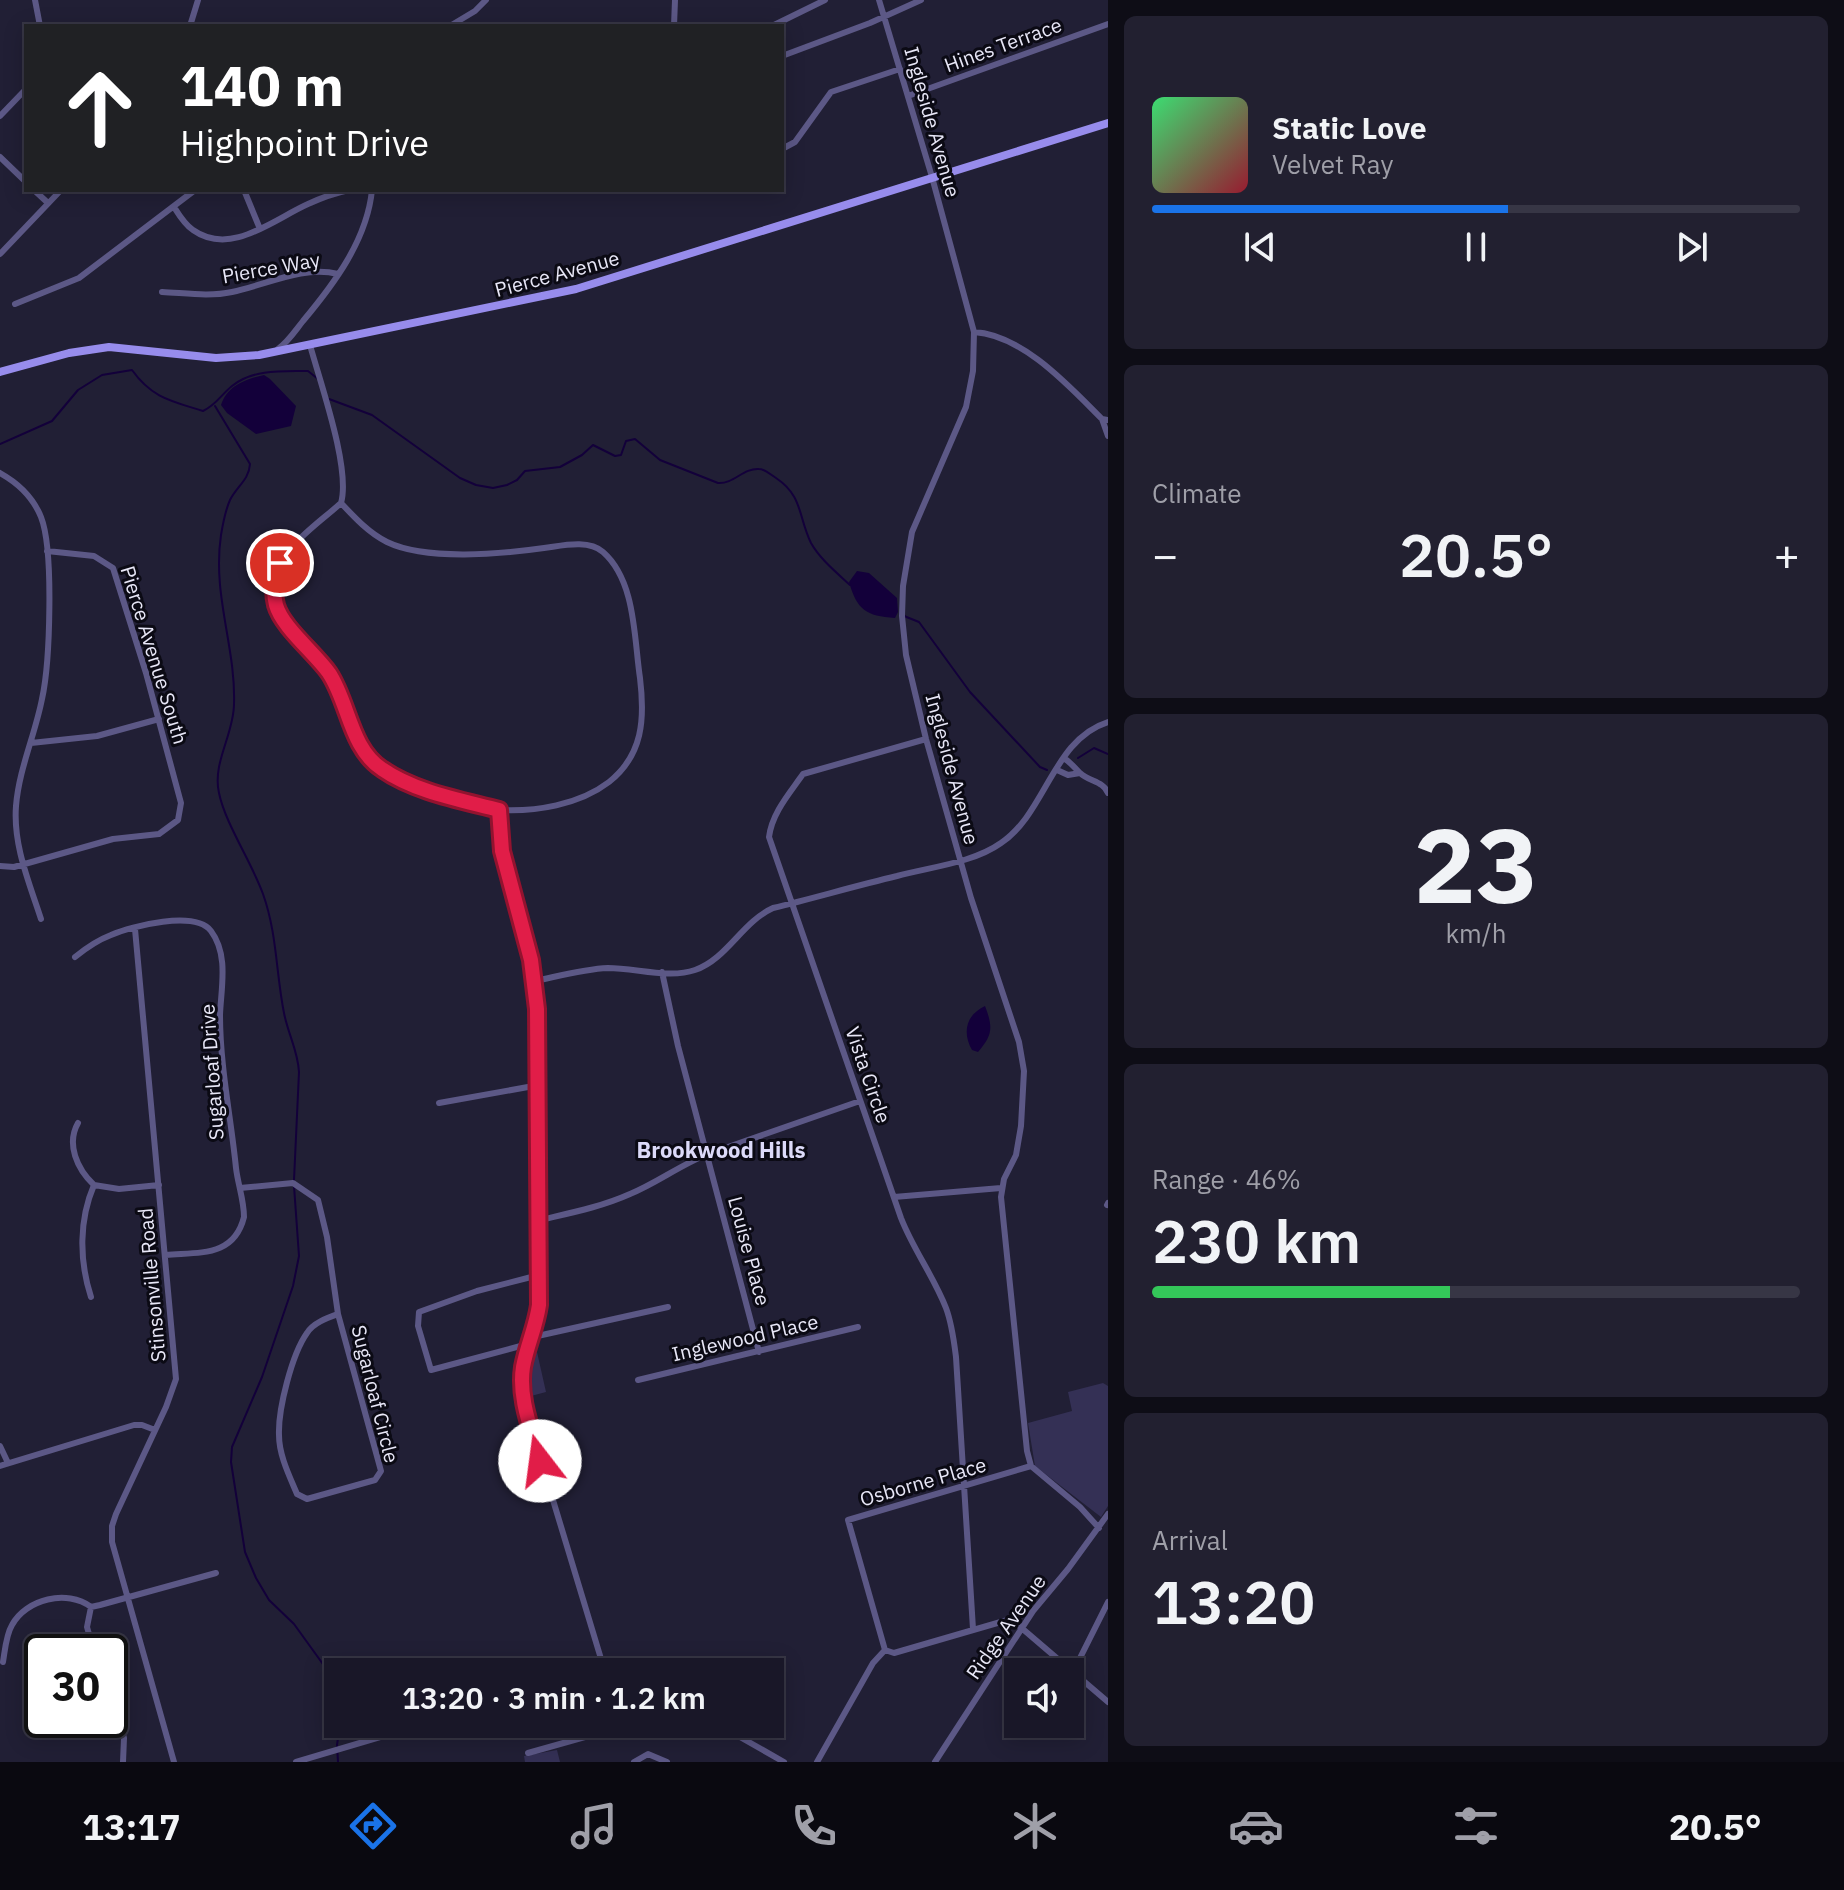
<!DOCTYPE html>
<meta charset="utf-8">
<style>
:root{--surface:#191728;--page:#222030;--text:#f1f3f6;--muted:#9f9fa8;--line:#373645;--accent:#1a73e8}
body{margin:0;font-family:"IBM Plex Sans",sans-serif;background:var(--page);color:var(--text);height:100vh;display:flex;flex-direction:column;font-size:30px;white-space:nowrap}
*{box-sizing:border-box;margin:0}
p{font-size:26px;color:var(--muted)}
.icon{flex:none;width:44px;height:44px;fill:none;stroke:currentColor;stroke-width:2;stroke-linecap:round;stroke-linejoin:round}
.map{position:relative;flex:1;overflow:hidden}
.side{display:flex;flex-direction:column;gap:16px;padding:16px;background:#0e0d16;width:736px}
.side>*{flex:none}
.hud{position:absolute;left:24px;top:24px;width:760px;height:168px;border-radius:0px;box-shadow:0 4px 20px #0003,0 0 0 2px var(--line);background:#202124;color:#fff;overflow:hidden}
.controls{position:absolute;left:1004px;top:1658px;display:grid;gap:16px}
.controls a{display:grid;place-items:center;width:80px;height:80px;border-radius:0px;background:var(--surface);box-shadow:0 4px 20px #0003,0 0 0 2px var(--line);font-size:40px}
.speed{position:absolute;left:24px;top:1634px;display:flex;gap:16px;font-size:40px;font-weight:700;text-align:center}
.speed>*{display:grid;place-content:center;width:104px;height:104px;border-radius:50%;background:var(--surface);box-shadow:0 4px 20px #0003,0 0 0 2px var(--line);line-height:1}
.speed .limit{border:4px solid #111;border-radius:12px;background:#fff;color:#111}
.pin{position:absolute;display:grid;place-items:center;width:68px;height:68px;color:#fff;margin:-34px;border:4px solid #fff;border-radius:50%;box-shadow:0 2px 8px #0007}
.me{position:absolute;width:88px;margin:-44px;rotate:345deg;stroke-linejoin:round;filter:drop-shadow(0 0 6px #0008)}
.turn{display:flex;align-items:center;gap:28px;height:168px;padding:0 24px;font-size:36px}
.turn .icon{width:104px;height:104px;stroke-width:2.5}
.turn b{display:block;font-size:56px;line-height:68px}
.big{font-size:60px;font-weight:600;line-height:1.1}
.side .card{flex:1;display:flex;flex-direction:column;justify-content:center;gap:12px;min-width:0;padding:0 28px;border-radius:12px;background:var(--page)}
.side .dial{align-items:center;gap:0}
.dial b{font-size:104px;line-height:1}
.song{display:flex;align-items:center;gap:24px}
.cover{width:96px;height:96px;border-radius:12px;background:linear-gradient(135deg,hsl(140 70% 55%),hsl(350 70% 35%))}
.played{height:8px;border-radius:4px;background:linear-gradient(90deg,var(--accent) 55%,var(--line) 55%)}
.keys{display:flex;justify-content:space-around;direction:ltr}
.heat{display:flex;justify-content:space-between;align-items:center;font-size:44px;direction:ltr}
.charge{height:12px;border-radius:6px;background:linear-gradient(90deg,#34c759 46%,var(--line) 0)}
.trip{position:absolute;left:324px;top:1658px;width:460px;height:80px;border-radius:0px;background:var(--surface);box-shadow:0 4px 20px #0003,0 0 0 2px var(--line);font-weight:600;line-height:80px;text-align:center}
.tab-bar{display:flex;height:128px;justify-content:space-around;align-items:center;background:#0a0910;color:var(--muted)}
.tab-bar .icon{width:56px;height:56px}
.tab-bar .active{color:var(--accent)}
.tab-bar b{font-size:36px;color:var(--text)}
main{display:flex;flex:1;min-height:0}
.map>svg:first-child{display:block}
</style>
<main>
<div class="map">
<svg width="1108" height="1762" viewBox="0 0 1108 1762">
<rect width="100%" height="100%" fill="#211f35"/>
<path fill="#343055" d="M 537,1352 L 546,1392 L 531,1396 L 530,1362 Z
M 1103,1383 L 1108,1386 L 1108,1506 L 1101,1517 L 1035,1466 L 1028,1423 L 1072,1411 L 1068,1392 Z
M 557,1750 L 560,1762 L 525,1762 L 524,1756 Z"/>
<path fill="#13003a" d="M 264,375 L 270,379 L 296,406 L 291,426 L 256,434 L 227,413 L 221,405 C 227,386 245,379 264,375 Z
M 857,571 L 869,573 L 897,598 L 898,612 L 895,618 C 866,616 857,610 849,582 Z
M 985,1006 C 993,1027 993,1035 978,1052 L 972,1050 C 962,1032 966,1015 985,1006 Z"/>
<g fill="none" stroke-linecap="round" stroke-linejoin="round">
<path stroke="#13003a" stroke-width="2" d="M 329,399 L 372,415 L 460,478 L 476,485 L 493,488 L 507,485 L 517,480 L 525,471 L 560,467 L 582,455 L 593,445 L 615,456 L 621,455 L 626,441 L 635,439 L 660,460 L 718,483 C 734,484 743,468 759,469 C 765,469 771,475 776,478 C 803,496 798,516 811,543 C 820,559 836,572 850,585
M 215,406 L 250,464 C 249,480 237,486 230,500 C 225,511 223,523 221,535 C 212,595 236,647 234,704 C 234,734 212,763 219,793 C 225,823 252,863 263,894 C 277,933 276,973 284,1013 C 288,1034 298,1051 299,1072 L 294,1180
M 0,444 L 52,421 L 78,390 L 102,375 L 132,370 C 152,398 171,401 203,411 C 216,405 221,395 232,386 C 253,369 282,371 308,371 L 318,379
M 904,616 L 919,622 L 970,692 L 1040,767 L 1047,770
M 1078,758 L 1094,748 L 1108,754
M 294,1186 L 299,1256 L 293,1286 L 262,1377 L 232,1447 L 231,1462 L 245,1552 L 256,1578 L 269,1600 L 294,1624 L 338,1685
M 338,1762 L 337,1745 L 340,1724"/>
<path stroke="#5c5886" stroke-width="6" d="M 35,0 L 40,26
M 879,0 L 932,177 L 974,332 L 973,371 L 966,407 L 912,532 L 903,586 L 902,616 L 906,655 L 926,739 L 971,898 L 1019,1042 L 1024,1071 L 1021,1126 L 1016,1155 L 1004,1179 L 1001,1197 L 1027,1451 L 1031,1466 L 1080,1507 L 1099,1528
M 190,26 L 198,0
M 450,26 L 475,11 L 486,0
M 674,26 L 675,0
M 772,26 L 825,0
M 782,56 L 870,23 L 921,0
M 908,96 L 1108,24
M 0,116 L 26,89
M 782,149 L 795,142 L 831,92 L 900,69
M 0,157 L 26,182
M 34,190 L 48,203
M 244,190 L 260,229
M 648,191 L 651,190
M 174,207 C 179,215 185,225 193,230 C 231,257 274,219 308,204 C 321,198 335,193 349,190
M 0,254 L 61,190
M 162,292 C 185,293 209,297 232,292 C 266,285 303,265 338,274
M 15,304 L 79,278 L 195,190
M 974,332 C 1023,335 1069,386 1102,419 L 1108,420
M 310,345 C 320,382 351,469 341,503 C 355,518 369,533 387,542 C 426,561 502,554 544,548 C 561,546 588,539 603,552 C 636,581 634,639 640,678 C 645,719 643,755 609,782 C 579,805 535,812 499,810 C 462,800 409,790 379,767 C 357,750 351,722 341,698 C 334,681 325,666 312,652 C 294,631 268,611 275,580 C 281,547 318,524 341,503
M 278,349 C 288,342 295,331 303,321 C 334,284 367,240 372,190
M 1102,419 L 1108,436
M 0,473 C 18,483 33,497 41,517 C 54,550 50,663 42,699 C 35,735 19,769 16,806 C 13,845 29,882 41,919
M 926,739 L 803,774 C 789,794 772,813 769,837 L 901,1218 C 913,1249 934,1277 946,1308 C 952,1324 954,1341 956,1357 L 973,1629
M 31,743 L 97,736 L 159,719
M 1064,758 C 1071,763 1075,768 1080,773 C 1090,782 1103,781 1108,793
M 1057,770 L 1068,775 L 1080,773
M 499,810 L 502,851 L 531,960 L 537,1009 L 540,1287 L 533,1337
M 0,866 L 14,867 L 113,839 L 159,834 L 178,820 L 181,803 L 146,673 L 113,568 L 94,556 L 47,551
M 135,929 L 176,1379 L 166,1407 L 116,1514 L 112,1526 L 112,1542 L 174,1762
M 75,957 C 86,948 98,940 111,935 C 132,926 195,910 211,931 C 229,955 221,988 220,1015 C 220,1066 231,1118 236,1168 C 238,1185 244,1200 244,1217 C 234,1257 200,1252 166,1255
M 662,972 L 678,1046 L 759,1352
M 535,981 C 559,976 584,969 608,968 C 636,968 669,979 695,970 C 727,959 742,922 773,908 C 814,898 855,886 897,876 C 930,867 973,863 1001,843 C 1046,813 1053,739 1108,722
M 439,1103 L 539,1085
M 78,1123 C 66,1144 77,1169 94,1185 L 119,1189 L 159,1185
M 240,1188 L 293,1183 L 318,1200 L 327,1237 L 338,1314
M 894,1197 L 1001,1188
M 1107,1205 L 1108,1203
M 540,1220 C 570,1213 601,1207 630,1194 C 657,1183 680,1165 708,1154 L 860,1101
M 539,1275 L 477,1291 L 419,1312 L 418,1326 L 431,1370 L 528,1344 L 533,1337 L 668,1307
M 91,1297 C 79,1260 79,1220 94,1185
M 338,1314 L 381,1471 L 375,1480 L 307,1499 L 297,1494 C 289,1475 279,1455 279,1435 C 278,1409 292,1354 307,1333 C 313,1323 327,1318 338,1314 Z
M 528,1344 L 522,1384 L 527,1414 L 605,1672
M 638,1380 L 858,1327
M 0,1446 L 8,1463
M 0,1466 L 134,1425 L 142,1425 L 155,1430
M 91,1607 L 87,1627 L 94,1652
M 885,1650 L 894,1653 L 1011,1619 L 1108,1702
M 3,1662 C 5,1650 6,1635 12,1625 C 26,1599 67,1589 91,1607 L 100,1605 L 216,1573
M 1073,1672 L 1108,1602
M 110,1689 L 124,1738 L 123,1762
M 717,1724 L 784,1762
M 528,1753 L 631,1724
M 296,1762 L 424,1724
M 634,1762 L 648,1754 L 667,1762
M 817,1762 L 873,1663 L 885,1650 L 848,1520 L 1031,1466
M 935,1762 L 1033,1611 L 1068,1569 L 1108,1514"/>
<path stroke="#978cec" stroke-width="8" d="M 0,372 L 69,353 L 109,347 L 216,358 L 259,355 L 576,289 L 1108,123"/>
</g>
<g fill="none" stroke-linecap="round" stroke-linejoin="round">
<defs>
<path id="route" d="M 280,563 C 275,576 272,590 276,605 C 282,627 315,653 329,673 C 349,703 350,748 382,769 C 415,792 461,800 499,810 L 502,851 L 531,960 L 537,1009 L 539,1305 C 536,1327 527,1345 523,1367 C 518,1398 532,1431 540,1461"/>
</defs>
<use href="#route" stroke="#92132f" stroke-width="20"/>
<use href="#route" stroke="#e11d48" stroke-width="14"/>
</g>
<g text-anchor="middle" stroke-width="6" stroke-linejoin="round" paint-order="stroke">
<g font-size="20" fill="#e8e7f7" stroke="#0b0a14">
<text transform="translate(1003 45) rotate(-20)" y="7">Hines Terrace</text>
<text transform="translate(932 122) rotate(74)" y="7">Ingleside Avenue</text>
<text transform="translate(271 268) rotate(-10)" y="7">Pierce Way</text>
<text transform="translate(557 274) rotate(-15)" y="7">Pierce Avenue</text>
<text transform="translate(154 655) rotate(73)" y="7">Pierce Avenue South</text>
<text transform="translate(952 769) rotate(75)" y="7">Ingleside Avenue</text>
<text transform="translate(212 1072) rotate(-94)" y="7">Sugarloaf Drive</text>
<text transform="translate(868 1075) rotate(71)" y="7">Vista Circle</text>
<text transform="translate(749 1251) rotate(75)" y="7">Louise Place</text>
<text transform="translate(152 1285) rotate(-95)" y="7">Stinsonville Road</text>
<text transform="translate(745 1338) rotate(-13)" y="7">Inglewood Place</text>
<text transform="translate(375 1394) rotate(76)" y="7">Sugarloaf Circle</text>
<text transform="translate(923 1482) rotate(-16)" y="7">Osborne Place</text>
<text transform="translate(1006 1627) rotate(-55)" y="7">Ridge Avenue</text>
</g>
<g font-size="22" font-weight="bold" fill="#dcdaf9" stroke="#0b0a14">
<text x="721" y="1158">Brookwood Hills</text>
</g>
</g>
</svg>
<div class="controls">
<a><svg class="icon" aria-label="sound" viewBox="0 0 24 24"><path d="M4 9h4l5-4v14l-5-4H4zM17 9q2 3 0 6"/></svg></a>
</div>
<div class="speed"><div class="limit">30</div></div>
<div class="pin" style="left:280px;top:563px;background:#d93025"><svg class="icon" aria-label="arrive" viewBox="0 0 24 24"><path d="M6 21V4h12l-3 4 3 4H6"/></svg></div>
<svg class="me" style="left:540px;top:1461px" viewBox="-20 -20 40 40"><circle r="19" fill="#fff"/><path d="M0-13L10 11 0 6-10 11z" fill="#e11d48"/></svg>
<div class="trip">13:20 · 3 min · 1.2 km</div>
<div class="hud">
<div class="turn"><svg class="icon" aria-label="ahead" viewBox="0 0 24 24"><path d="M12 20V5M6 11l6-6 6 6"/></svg><div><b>140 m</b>Highpoint Drive</div></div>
</div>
</div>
<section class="side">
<div class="card">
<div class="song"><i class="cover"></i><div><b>Static Love</b><p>Velvet Ray</p></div></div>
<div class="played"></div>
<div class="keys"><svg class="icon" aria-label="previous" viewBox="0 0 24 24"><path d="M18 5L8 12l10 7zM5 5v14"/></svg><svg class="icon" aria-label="pause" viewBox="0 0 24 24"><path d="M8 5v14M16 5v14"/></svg><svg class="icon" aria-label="next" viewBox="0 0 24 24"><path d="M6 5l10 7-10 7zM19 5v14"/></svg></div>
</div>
<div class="card"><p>Climate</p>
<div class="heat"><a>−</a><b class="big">20.5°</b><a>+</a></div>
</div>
<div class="card dial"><b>23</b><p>km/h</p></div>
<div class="card"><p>Range · 46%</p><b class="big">230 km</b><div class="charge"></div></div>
<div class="card"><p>Arrival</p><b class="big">13:20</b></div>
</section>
</main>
<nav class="tab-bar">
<b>13:17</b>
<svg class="icon active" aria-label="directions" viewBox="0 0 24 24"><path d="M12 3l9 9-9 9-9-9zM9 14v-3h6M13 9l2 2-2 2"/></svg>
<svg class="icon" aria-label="music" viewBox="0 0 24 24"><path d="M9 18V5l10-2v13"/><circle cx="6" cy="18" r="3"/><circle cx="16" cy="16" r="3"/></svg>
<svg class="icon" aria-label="phone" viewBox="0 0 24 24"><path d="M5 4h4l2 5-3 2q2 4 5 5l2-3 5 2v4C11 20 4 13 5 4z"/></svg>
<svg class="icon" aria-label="climate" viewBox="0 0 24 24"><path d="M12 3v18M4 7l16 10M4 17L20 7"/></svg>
<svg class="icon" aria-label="car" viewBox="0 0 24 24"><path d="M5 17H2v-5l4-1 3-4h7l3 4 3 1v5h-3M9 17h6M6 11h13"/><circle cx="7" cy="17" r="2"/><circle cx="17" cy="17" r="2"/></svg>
<svg class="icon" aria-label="filters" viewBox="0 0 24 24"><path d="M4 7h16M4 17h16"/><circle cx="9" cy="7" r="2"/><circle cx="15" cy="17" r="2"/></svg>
<b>20.5°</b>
</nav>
